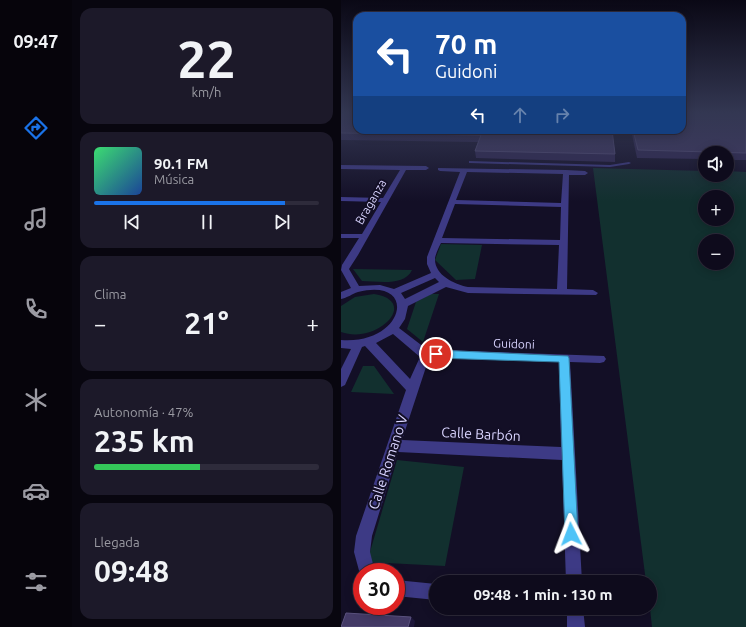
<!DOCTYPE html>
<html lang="es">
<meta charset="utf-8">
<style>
:root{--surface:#0e0b1c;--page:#1c1929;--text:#f1f3f6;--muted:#9b9ba3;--line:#2e2b3b;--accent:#1a73e8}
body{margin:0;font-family:Ubuntu,sans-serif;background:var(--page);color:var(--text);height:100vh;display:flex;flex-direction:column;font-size:15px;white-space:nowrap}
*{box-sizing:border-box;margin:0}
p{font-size:13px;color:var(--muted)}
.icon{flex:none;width:22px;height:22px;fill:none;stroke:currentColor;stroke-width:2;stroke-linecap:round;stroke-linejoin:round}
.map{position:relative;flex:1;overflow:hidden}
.drawer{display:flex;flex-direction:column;gap:8px;padding:8px;background:#08060f;width:269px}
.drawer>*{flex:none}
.banner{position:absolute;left:12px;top:12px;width:333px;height:122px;border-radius:12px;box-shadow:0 2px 10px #0003,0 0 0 1px var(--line);background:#1a4fa0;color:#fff;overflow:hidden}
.tools{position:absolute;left:357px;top:146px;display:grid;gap:8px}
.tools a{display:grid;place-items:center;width:36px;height:36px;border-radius:50%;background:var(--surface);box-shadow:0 2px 10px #0003,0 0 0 1px var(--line);font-size:20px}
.speed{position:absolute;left:12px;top:563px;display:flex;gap:8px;font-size:20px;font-weight:700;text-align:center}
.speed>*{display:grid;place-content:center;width:52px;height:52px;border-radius:50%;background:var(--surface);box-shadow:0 2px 10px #0003,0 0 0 1px var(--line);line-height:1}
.speed .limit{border:6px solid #d22;background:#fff;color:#111}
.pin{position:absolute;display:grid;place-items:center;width:34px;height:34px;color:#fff;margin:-17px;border:2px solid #fff;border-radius:50%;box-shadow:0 1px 4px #0007}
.me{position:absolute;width:44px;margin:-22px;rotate:357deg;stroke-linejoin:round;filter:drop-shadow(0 0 3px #0008)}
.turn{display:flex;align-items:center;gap:14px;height:84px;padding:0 16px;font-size:18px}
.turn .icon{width:52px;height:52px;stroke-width:2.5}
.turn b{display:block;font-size:28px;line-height:34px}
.lanes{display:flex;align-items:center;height:38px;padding:0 16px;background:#0003;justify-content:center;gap:20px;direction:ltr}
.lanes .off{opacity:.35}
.big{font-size:30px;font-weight:600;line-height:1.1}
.drawer .card{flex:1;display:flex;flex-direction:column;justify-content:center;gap:6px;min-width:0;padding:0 14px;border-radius:12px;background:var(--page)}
.drawer .dial{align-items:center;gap:0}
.dial b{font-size:52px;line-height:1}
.song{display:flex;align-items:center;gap:12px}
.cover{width:48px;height:48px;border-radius:6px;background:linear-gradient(135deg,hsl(140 70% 55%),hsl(220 70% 35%))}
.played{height:4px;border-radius:2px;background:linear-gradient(90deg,var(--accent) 85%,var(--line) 85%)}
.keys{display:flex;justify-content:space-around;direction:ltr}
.heat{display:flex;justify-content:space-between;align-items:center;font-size:22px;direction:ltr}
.charge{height:6px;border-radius:3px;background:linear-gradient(90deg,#34c759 47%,var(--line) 0)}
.trip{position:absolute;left:88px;top:575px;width:228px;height:40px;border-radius:20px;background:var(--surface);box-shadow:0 2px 10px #0003,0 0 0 1px var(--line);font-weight:600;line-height:40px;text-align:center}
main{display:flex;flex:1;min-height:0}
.tabs{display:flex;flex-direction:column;width:72px;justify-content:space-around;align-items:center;background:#06040b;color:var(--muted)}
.tabs .icon{width:28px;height:28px}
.tabs .active{color:var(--accent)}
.tabs b{font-size:18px;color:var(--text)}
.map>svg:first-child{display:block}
</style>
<main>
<nav class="tabs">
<b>09:47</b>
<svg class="icon active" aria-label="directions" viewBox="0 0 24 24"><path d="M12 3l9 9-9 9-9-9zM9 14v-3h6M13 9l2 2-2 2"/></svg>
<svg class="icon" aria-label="music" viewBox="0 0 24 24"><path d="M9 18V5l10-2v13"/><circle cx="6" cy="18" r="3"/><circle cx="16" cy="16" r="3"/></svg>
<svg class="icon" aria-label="phone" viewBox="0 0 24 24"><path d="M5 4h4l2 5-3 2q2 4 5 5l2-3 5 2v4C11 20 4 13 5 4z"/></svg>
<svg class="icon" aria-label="climate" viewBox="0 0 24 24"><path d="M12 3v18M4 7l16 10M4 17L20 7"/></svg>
<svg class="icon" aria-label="car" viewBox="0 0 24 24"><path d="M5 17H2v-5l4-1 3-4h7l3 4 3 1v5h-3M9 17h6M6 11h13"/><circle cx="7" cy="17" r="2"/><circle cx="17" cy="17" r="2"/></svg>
<svg class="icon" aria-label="filters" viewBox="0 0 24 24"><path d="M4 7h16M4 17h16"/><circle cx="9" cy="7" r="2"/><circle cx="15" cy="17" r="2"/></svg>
</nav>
<section class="drawer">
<div class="card dial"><b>22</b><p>km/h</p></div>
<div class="card">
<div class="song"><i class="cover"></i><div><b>90.1 FM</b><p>Música</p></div></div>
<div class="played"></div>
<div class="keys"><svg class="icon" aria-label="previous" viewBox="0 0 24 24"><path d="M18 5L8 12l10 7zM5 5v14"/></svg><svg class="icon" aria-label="pause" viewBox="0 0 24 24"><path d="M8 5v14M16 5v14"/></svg><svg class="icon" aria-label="next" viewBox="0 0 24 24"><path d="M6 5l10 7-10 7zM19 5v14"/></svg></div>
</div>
<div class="card"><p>Clima</p>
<div class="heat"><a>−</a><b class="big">21°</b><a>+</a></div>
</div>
<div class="card"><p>Autonomía · 47%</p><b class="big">235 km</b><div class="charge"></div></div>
<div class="card"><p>Llegada</p><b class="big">09:48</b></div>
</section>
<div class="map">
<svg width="405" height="627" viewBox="0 0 405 627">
<rect width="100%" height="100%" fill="#130f26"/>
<path fill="#12302f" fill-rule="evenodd" d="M 252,168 L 364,171 L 364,175 L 386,175 L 386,171 L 405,172 L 405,627 L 311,627 L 309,608 L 309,582 L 305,582 ZM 364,197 L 386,197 L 386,219 L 364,219 ZM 364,241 L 386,241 L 386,263 L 364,263 Z
M 100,244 L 141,245 L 134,279 L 115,280 L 94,260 Z
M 12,269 L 71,270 C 63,287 36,281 21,281 Z
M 33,294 C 79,301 37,345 0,332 L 0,306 L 14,297 Z
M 90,294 L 98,294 L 82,342 L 66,329 L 75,302 Z
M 22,366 L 33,366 L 53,394 L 10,392 Z
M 56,460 L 123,467 L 104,566 L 26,562 Z"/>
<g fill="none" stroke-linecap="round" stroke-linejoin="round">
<path fill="#3d3a85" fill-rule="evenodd" d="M 128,161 L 269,165 L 288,162 L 290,163 L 288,164 L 269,167 L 129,163 L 128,163 Z"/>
<path fill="#3d3a85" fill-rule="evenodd" d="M 0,165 L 85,166 L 88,168 L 85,170 L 65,170 L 17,255 L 8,269 L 18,286 L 39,285 L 53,289 L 90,273 L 86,264 L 86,257 L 119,172 L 99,171 L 97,170 L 97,168 L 225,170 L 244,171 L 247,173 L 244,175 L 228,175 L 226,289 L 252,290 L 257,293 L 255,295 L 127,293 L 105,287 L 67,306 L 64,319 L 58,328 L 88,351 L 102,350 L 263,356 L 265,359 L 263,362 L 259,363 L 229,362 L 241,582 L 225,582 L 221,460 L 57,452 L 31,536 L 29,552 L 34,572 L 21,572 L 20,578 L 13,552 L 15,536 L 65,390 L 24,346 L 21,347 L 4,385 L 0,387 L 0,369 L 10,349 L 0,348 L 0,340 C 64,345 78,277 17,292 C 11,294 6,298 0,299 L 0,292 L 10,288 L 0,270 L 1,265 L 18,238 L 0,238 L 0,234 L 21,234 L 40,202 L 0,201 L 0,197 L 42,198 L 59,170 L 0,169 ZM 126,172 L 222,174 L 220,203 L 115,200 ZM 114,204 L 220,207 L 219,240 L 101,238 ZM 100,243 L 218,245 L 216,289 L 127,287 C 113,284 93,275 94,258 C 95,253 98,247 100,243 ZM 94,278 L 98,282 L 64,299 L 60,293 ZM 52,334 L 79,357 L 69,379 L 35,343 ZM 102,358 L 218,362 L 220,447 L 61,440 L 86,364 L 89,360 Z
M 55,580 L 95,584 L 95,600 L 55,596 Z
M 226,608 L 242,608 L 244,627 L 226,627 Z"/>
</g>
<path fill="#312854" d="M 0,113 L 271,130 L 274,154 L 274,162 L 135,158 L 134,151 L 137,142 L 0,140 Z
M 405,113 L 405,160 L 386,160 L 386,153 L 364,153 L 364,159 L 296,158 L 290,130 L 341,130 Z"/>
<path fill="#1d163a" d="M 70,617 L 74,621 L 73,627 L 67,627 Z"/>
<path fill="#433a66" stroke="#5a527e" d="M 0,113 L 16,113 L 16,130 L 271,130 L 274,154 L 134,151 L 140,135 L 0,133 Z
M 341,113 L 405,113 L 405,153 L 297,150 L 292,130 L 341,130 Z
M 5,613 L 70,617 L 67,627 L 0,627 Z"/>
<linearGradient id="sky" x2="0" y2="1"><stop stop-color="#0a0815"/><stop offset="0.56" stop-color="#333752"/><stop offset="1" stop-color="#333752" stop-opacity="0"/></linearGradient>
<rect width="405" height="201" fill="url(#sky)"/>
<path fill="#4fc3f7" stroke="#337fa1" d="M 95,350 L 227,356 L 228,358 L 237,534 L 235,539 L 230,541 L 226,539 L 224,534 L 218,362 L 95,358 L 92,357 L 90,354 L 92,352 Z"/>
<g text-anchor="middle" stroke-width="4" stroke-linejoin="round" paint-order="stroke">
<g font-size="12" fill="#d9d4ff" stroke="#130f26">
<text transform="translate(30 202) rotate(-60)" y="4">Braganza</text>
<text transform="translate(173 344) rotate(2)" y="4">Guidoni</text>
</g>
<g font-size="14" fill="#d9d4ff" stroke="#130f26">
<text transform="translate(140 434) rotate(3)" y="5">Calle Barbón</text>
<text transform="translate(47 462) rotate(-72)" y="5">Calle Romano V</text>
</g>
</g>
</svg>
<div class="tools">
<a><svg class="icon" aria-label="sound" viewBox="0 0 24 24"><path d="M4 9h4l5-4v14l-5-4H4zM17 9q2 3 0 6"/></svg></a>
<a>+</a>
<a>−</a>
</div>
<div class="speed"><div class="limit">30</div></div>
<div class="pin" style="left:95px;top:354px;background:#d93025"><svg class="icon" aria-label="arrive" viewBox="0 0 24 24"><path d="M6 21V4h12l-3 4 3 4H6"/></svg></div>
<svg class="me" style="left:230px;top:534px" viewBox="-20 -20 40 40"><path d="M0-17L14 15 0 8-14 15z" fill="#4fc3f7" stroke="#fff" stroke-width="4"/></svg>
<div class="trip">09:48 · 1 min · 130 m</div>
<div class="banner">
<div class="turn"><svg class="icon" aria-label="left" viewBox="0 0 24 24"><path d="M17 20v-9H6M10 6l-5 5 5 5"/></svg><div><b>70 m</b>Guidoni</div></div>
<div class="lanes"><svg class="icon" aria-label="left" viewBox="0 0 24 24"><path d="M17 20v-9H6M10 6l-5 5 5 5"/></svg><svg class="icon off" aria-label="ahead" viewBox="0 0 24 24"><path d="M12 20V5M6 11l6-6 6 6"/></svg><svg class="icon off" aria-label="right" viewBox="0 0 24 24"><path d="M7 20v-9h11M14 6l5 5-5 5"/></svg></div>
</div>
</div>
</main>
